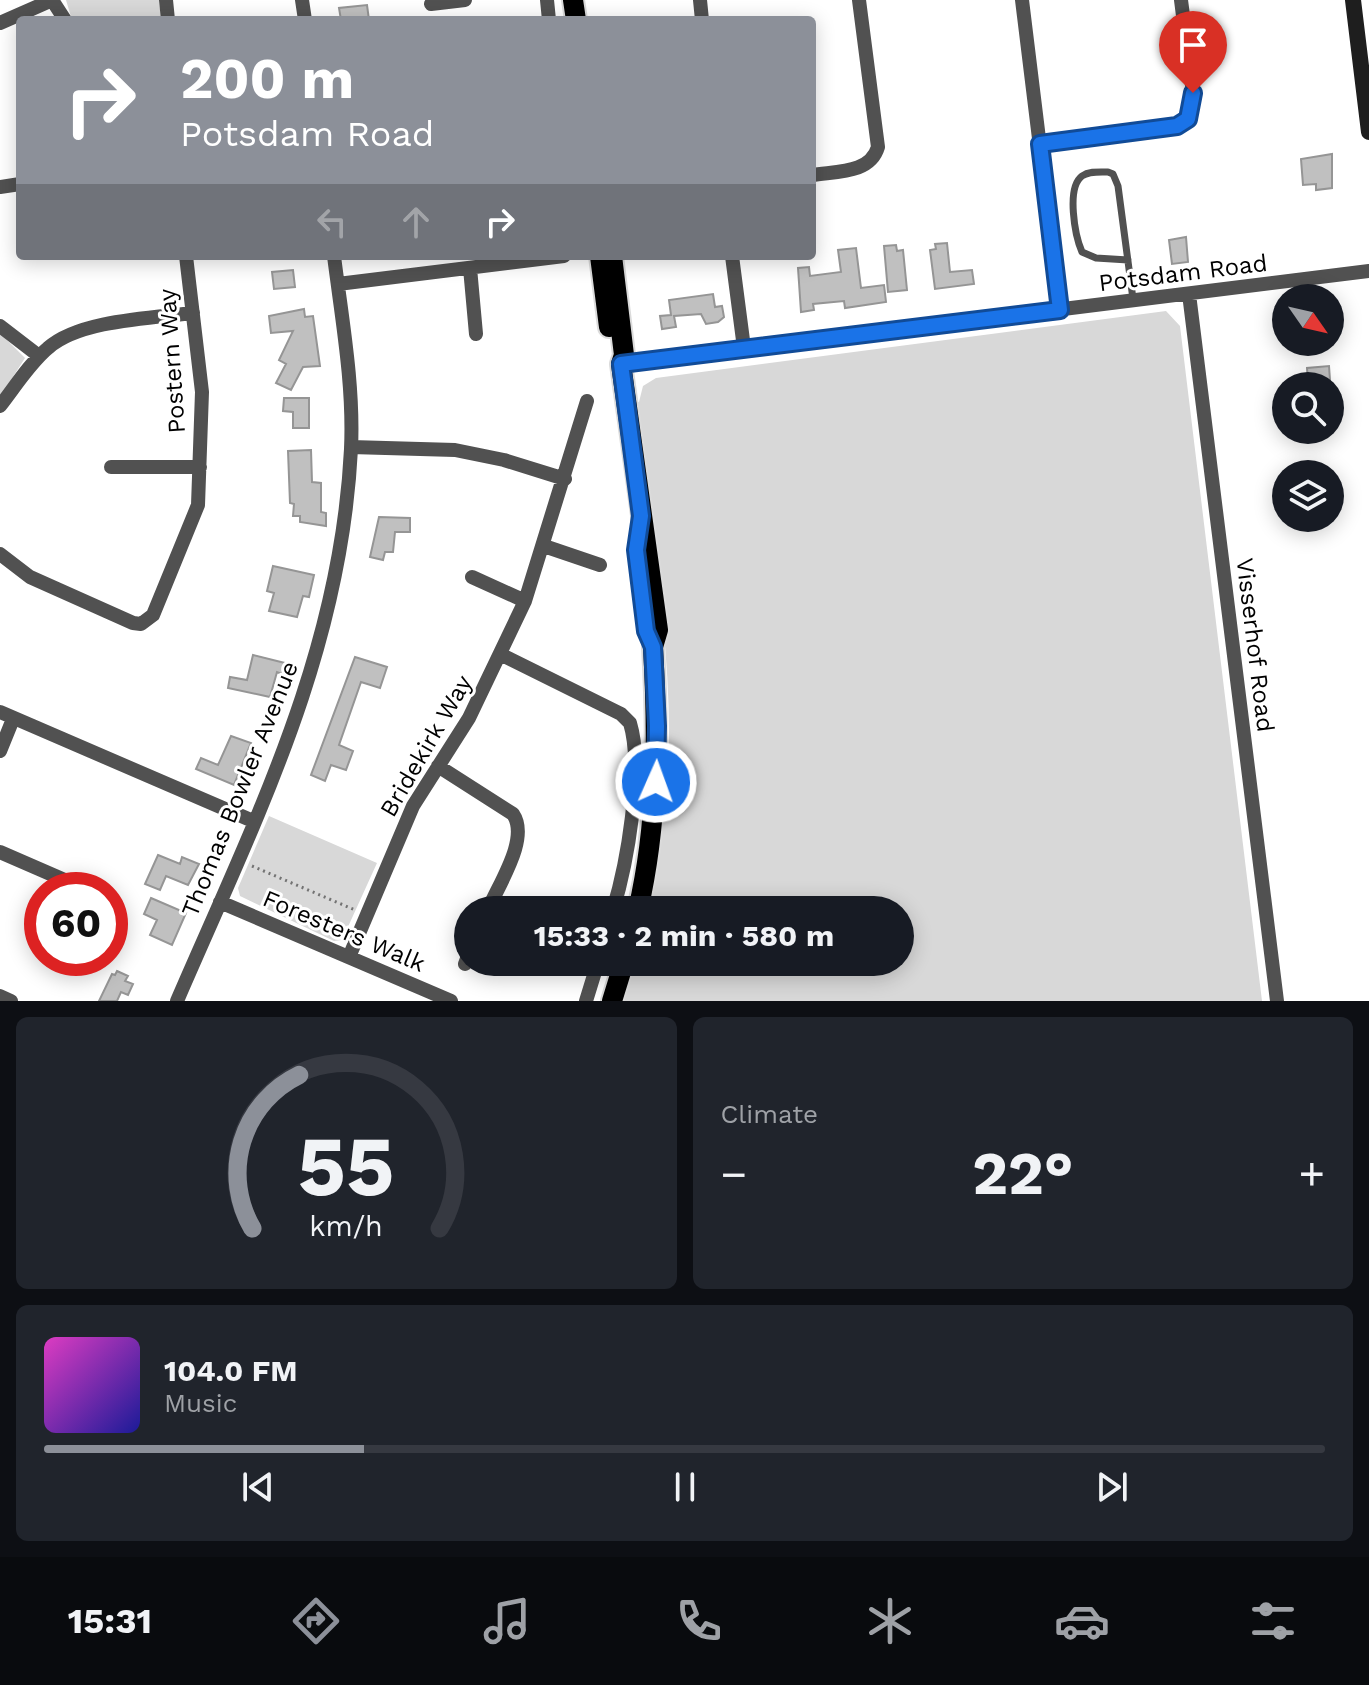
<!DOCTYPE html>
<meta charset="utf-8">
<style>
:root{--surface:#171b24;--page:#20242c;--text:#f1f3f6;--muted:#9ea1a6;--line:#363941;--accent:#8c9099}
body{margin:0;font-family:"Work Sans",sans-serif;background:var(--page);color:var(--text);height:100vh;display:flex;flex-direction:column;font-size:30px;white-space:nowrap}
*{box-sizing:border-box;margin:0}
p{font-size:26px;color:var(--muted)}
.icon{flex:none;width:44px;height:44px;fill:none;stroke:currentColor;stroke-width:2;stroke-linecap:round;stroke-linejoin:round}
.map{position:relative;height:1001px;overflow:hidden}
.side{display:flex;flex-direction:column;gap:16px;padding:16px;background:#0d0f14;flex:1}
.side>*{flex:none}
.guide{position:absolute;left:16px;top:16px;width:800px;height:244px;border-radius:8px;box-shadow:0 4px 20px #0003;background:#8c9099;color:#fff;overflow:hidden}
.needle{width:52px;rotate:124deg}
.fabs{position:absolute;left:1272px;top:284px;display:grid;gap:16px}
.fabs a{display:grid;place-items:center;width:72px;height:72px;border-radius:50%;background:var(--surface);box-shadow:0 4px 20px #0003;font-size:40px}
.speed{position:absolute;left:24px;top:872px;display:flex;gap:16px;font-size:40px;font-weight:700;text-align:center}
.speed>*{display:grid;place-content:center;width:104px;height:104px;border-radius:50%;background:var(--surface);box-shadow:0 4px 20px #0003;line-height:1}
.speed .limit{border:12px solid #d22;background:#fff;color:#111}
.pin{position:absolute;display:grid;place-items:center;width:68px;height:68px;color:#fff;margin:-82px -34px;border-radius:50% 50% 50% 0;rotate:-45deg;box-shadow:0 0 8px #0007}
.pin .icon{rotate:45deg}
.me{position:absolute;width:88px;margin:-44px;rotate:2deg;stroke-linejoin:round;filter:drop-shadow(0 0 6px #0008)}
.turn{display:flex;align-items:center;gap:28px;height:168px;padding:0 32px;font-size:36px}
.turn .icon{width:104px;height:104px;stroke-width:2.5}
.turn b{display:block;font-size:56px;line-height:68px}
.lanes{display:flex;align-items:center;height:76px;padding:0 32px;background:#0003;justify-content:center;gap:40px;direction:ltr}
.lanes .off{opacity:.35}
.big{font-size:60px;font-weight:700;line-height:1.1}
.side .card{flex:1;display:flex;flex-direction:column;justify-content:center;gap:12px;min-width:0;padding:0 28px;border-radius:12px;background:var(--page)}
.side .dial{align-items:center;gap:0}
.dial svg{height:208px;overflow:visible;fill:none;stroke:var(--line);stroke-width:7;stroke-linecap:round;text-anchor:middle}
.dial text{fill:var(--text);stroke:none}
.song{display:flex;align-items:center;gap:24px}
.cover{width:96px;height:96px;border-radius:12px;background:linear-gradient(135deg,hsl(310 70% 55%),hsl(240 70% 35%))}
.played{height:8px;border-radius:4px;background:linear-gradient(90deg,var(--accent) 25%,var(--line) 25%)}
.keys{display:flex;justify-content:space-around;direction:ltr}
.heat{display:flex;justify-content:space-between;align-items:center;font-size:44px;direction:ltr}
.side .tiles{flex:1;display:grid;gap:16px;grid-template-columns:1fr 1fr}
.card:last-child{grid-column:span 2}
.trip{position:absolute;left:454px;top:896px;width:460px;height:80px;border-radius:40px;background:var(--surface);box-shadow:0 4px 20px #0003;font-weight:700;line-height:80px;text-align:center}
.dock{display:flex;height:128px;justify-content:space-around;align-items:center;background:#090b0e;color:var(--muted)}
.dock .icon{width:56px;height:56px}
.dock .selected{color:var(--accent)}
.dock b{font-size:36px;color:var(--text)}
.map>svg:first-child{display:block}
</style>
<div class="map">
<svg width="1369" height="1001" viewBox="0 0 1369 1001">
<rect width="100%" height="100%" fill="#fff"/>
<path fill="#d8d8d8" d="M 66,0 L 159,0 L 161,20 L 72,20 Z
M 1166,311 L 1180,326 L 1262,1001 L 623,1001 L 636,962 L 900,962 L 900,910 L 648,910 C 660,854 668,798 669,741 C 670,629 648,514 635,403 L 639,402 L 643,386 L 656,378 Z
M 0,333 L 25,358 L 0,397 Z
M 269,816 L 377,863 L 342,940 L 334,941 L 240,896 L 238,888 Z"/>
<path fill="#c0c0c0" stroke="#959595" stroke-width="2" d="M 367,5 L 369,20 L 341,20 L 339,8 Z
M 1332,154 L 1332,188 L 1316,190 L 1316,184 L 1303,185 L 1301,159 Z
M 1186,237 L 1188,262 L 1172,264 L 1169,240 Z
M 947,243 L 950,272 L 972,270 L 974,284 L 935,289 L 930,250 L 936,249 L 935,244 Z
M 896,245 L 897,251 L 903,250 L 907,290 L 888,292 L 884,246 Z
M 856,248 L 861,288 L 884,285 L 886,302 L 845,308 L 844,301 L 813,304 L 814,310 L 801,312 L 798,268 L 809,267 L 810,276 L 841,272 L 838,250 Z
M 293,270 L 295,287 L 274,289 L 272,272 Z
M 713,294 L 715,307 L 722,306 L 724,317 L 718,322 L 706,324 L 701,314 L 674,316 L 676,327 L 662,329 L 660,316 L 671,315 L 669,300 Z
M 304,309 L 305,317 L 313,316 L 320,366 L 303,367 L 291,390 L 276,383 L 286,364 L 279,360 L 293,331 L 271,333 L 269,316 Z
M 1329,366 L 1330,380 L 1308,382 L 1307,368 Z
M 284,398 L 309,398 L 309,428 L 293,428 L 293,412 L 283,411 Z
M 311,450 L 312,482 L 321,483 L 321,512 L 326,513 L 326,526 L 300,522 L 300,516 L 293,516 L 294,504 L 290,503 L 288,451 Z
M 379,517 L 410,518 L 410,532 L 395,532 L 393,552 L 385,552 L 383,560 L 370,557 Z
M 273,566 L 314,575 L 309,597 L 303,596 L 297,617 L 269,611 L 274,593 L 267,591 Z
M 253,655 L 285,663 L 282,674 L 277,672 L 270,697 L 228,688 L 230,677 L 247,680 Z
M 355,657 L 387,667 L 380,688 L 361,682 L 339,745 L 353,751 L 346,770 L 331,765 L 325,781 L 311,775 Z
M 231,736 L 251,743 L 234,785 L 196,769 L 201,758 L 218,765 Z
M 158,855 L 180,864 L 182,857 L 199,864 L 188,885 L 166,876 L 160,890 L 145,884 Z
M 151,898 L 186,913 L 172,945 L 150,935 L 157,920 L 144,914 Z
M 117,971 L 128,976 L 125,981 L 133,984 L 128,995 L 121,992 L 117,1001 L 99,1001 L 112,974 L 115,975 Z"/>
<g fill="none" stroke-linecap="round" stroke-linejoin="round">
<defs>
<path id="primary" d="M 573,0 L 576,20
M 600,256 L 609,327
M 612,256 L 624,355 L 621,364 L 658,630 L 653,647 C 658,736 658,823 638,910
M 612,1001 L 624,962"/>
</defs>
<use href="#primary" stroke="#dbdbdb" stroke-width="24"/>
<path stroke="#737373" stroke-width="3" stroke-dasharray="2 4" stroke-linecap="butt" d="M 252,866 L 355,910"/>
<path stroke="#515151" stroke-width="7" d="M 1128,260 L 1096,258 L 1082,252 C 1075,236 1066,188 1082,176 C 1089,171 1099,172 1108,172 L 1113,174 L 1118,186 L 1133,299"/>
<path stroke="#515151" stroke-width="14" d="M 52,0 L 65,20
M 166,0 L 168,20
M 302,0 L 305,20
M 547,0 L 549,20
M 700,0 L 702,20
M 1022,0 L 1060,310
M 431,4 L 465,0
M 0,23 L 52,0
M 1040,144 L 1177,126 L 1188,119 L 1193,93 L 1181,0
M 812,175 C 836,171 870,174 878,147 L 859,0
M 0,187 L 20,184
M 732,256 L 744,348
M 470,268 L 476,334
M 338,284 L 564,256
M 1189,294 L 1277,1001
M 0,326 L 39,356
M 621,364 L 1369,271
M 0,406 C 15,387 29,364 48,348 C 79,320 152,318 193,313
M 351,447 L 455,450 L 504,460 L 565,479
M 111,467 L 200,467
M 544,546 L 600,565
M 0,554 L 30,577 L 133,623 L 141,624 L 153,615 L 198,505 L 202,392 L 186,256
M 472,577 L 525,601
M 502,655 L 621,714 L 630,723 C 644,769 627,864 613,910
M 0,712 L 253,821
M 0,751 L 13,719
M 438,766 L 513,814 C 530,839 498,885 488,910
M 0,852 L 69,882
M 220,902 L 451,1001
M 349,957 L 413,806 L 469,718 L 525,601 L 587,401
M 465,964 L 468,956
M 0,996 L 11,1001
M 177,1001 C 256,818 341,652 351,449 C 354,385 342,320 334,256
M 586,1001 L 598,962"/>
<path stroke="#1e1e1e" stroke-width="16" d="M 1353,0 L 1369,132"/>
<use href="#primary" stroke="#000" stroke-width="20"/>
</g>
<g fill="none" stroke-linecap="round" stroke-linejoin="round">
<defs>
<path id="route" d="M 656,782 L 657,726 L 653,647 L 646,631 L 636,550 L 641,516 L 621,364 L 1060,310 L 1040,144 L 1177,126 L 1188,119 L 1193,93"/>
</defs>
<use href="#route" stroke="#114b97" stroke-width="20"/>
<use href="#route" stroke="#1a73e8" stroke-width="14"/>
</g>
<g text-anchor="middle" stroke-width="6" stroke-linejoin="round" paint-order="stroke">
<g font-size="24" fill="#000" stroke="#fff">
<text transform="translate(1183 273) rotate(-7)" y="8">Potsdam Road</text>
<text transform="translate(172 361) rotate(-94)" y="8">Postern Way</text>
<text transform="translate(1255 645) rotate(83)" y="8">Visserhof Road</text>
<text transform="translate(426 746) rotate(-60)" y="8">Bridekirk Way</text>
<text transform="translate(240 789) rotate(-68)" y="8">Thomas Bowler Avenue</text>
<text transform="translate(344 931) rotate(23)" y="8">Foresters Walk</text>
</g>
</g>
</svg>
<div class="fabs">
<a><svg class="needle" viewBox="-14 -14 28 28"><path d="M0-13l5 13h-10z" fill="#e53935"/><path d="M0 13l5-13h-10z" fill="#9ea1a6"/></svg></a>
<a><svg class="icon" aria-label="search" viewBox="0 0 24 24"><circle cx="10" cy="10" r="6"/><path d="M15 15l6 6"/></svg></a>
<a><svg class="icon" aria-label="layers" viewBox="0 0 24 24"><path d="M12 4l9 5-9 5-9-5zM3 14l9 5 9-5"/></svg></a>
</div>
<div class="speed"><div class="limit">60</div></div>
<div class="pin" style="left:1193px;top:93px;background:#d93025"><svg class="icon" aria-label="arrive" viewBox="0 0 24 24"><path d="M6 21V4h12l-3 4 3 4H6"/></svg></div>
<svg class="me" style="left:656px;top:782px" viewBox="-20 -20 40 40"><circle r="17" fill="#1a73e8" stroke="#fff" stroke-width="3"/><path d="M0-11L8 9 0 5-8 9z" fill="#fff"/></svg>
<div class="trip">15:33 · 2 min · 580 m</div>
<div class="guide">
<div class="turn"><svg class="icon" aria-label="right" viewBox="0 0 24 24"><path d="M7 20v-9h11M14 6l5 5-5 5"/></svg><div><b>200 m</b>Potsdam Road</div></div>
<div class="lanes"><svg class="icon off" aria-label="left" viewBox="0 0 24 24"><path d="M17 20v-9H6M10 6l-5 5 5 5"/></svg><svg class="icon off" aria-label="ahead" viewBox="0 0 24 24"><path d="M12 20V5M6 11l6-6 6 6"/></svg><svg class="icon" aria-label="right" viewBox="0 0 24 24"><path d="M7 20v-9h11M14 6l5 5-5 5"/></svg></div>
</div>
</div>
<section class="side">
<div class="tiles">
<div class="card dial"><svg viewBox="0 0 100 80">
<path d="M14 69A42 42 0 1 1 86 69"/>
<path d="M14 69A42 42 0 0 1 32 10" stroke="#8c9099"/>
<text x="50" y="56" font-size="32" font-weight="700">55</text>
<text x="50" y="72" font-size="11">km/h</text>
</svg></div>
<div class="card"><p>Climate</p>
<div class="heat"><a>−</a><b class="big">22°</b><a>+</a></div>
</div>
<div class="card">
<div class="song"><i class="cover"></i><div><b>104.0 FM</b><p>Music</p></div></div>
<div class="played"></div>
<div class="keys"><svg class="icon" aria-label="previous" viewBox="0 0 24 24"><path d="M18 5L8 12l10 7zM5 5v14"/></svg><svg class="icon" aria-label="pause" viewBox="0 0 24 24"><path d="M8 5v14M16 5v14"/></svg><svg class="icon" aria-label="next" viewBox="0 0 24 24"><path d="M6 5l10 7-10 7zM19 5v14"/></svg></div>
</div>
</div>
</section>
<nav class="dock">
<b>15:31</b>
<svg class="icon selected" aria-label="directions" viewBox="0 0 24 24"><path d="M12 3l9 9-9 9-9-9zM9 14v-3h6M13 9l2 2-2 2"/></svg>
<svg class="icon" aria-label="music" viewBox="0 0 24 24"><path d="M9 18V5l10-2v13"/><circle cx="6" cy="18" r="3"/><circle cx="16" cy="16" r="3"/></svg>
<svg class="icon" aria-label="phone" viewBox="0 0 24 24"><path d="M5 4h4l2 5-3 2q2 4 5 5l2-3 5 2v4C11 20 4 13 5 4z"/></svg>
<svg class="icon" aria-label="climate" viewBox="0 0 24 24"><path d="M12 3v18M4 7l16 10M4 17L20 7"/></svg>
<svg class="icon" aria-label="car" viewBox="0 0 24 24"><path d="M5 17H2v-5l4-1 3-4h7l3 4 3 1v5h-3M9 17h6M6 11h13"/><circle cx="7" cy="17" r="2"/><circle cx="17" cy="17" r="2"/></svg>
<svg class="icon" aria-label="filters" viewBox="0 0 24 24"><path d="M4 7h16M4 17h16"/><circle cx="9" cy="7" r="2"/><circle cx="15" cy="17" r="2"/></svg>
</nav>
